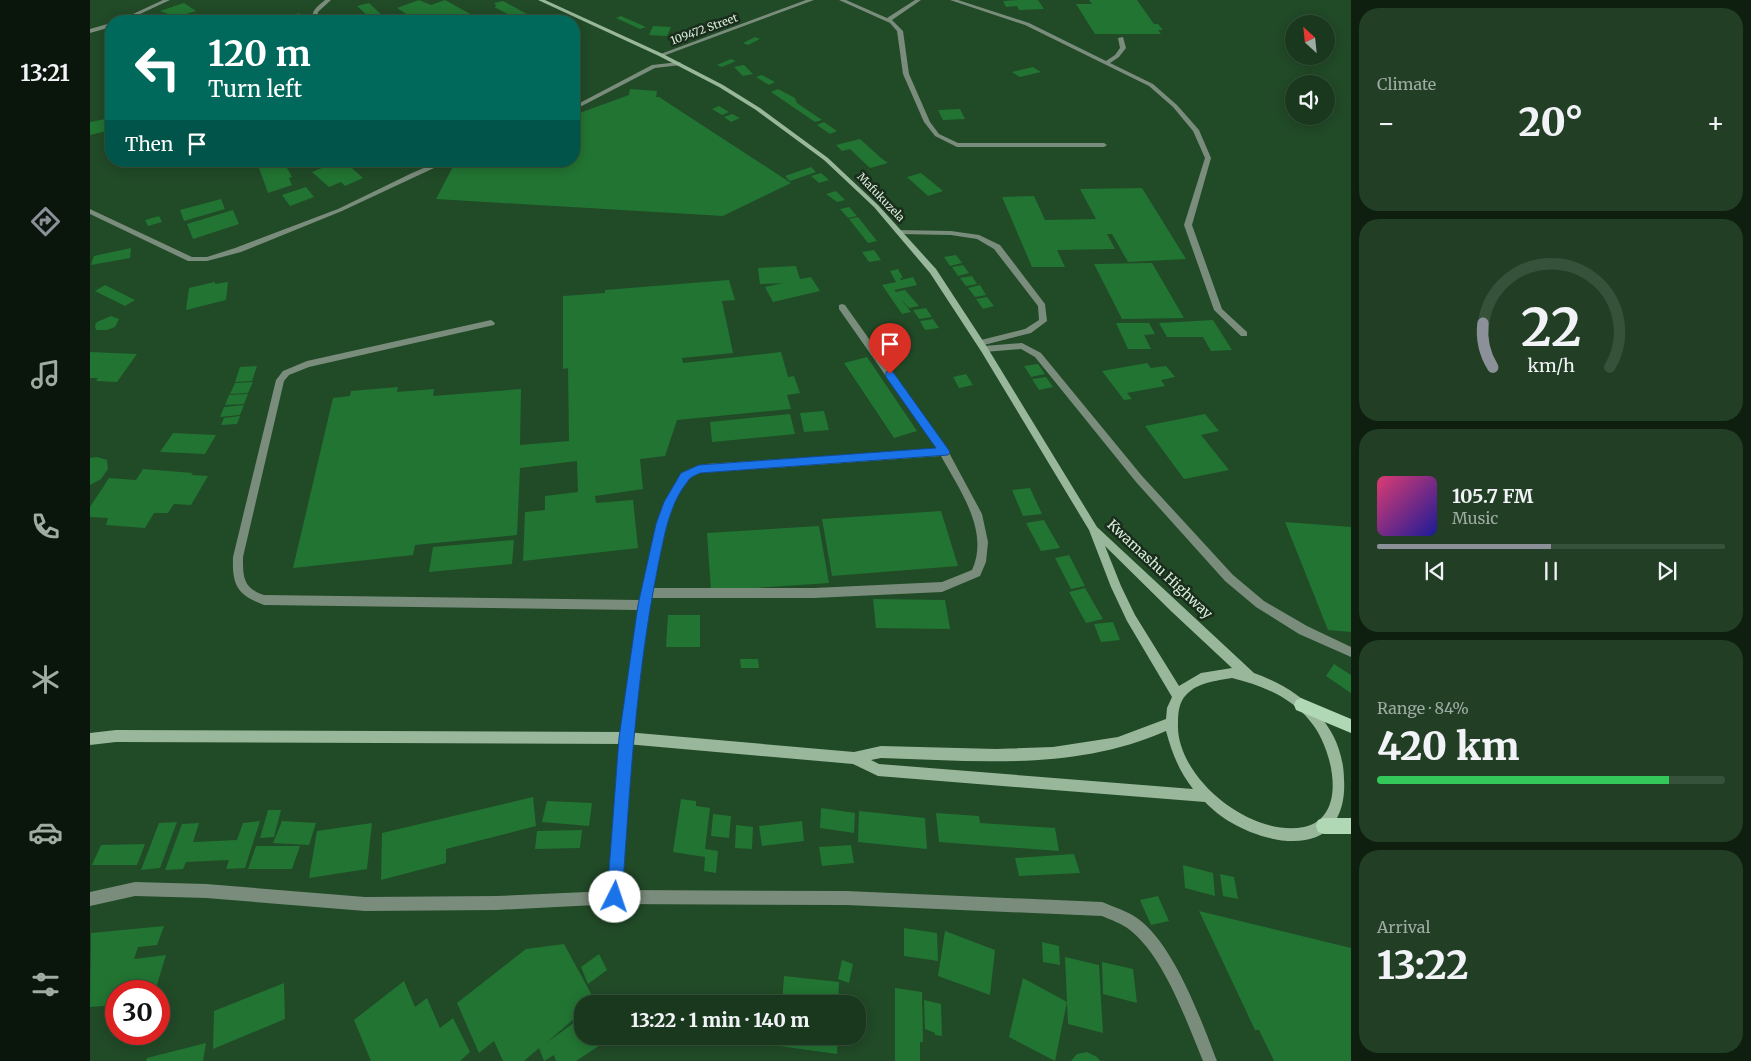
<!DOCTYPE html>
<meta charset="utf-8">
<style>
:root{--surface:#19381d;--page:#223f26;--text:#f1f3f6;--muted:#9faca4;--line:#37523b;--accent:#8c9099}
body{margin:0;font-family:Merriweather,serif;background:var(--page);color:var(--text);height:100vh;display:flex;flex-direction:column;font-size:19px;white-space:nowrap}
*{box-sizing:border-box;margin:0}
p{font-size:16px;color:var(--muted)}
.icon{flex:none;width:28px;height:28px;fill:none;stroke:currentColor;stroke-width:2;stroke-linecap:round;stroke-linejoin:round}
.map{position:relative;flex:1;overflow:hidden}
.details{display:flex;flex-direction:column;gap:8px;padding:8px;background:#0e1f10;width:400px}
.details>*{flex:none}
.guide{position:absolute;left:15px;top:15px;width:475px;height:152px;border-radius:20px;box-shadow:0 2px 12px #0003,0 0 0 1px var(--line);background:#00695c;color:#fff;overflow:hidden}
.needle{width:32px;rotate:333deg}
.buttons{position:absolute;left:1195px;top:15px;display:grid;gap:10px}
.buttons a{display:grid;place-items:center;width:50px;height:50px;border-radius:50%;background:var(--surface);box-shadow:0 2px 12px #0003,0 0 0 1px var(--line);font-size:25px}
.speed{position:absolute;left:15px;top:980px;display:flex;gap:10px;font-size:25px;font-weight:700;text-align:center}
.speed>*{display:grid;place-content:center;width:65px;height:65px;border-radius:50%;background:var(--surface);box-shadow:0 2px 12px #0003,0 0 0 1px var(--line);line-height:1}
.speed .limit{border:8px solid #d22;background:#fff;color:#111}
.pin{position:absolute;display:grid;place-items:center;width:42px;height:42px;color:#fff;margin:-51px -21px;border-radius:50% 50% 50% 0;rotate:-45deg;box-shadow:0 0 5px #0007}
.pin .icon{rotate:45deg}
.me{position:absolute;width:55px;margin:-28px;rotate:4deg;stroke-linejoin:round;filter:drop-shadow(0 0 4px #0008)}
.turn{display:flex;align-items:center;gap:18px;height:105px;padding:0 20px;font-size:22px}
.turn .icon{width:65px;height:65px;stroke-width:2.5}
.turn b{display:block;font-size:35px;line-height:42px}
.then{display:flex;align-items:center;height:48px;padding:0 20px;background:#0003;gap:10px;font-size:19px}
.big{font-size:38px;font-weight:800;line-height:1.1}
.details .tile{flex:1;display:flex;flex-direction:column;justify-content:center;gap:8px;min-width:0;padding:0 18px;border-radius:20px;background:var(--page)}
.details .dial{align-items:center;gap:0}
.dial svg{height:130px;overflow:visible;fill:none;stroke:var(--line);stroke-width:7;stroke-linecap:round;text-anchor:middle}
.dial text{fill:var(--text);stroke:none}
.song{display:flex;align-items:center;gap:15px}
.cover{width:60px;height:60px;border-radius:8px;background:linear-gradient(135deg,hsl(340 70% 55%),hsl(240 70% 35%))}
.played{height:5px;border-radius:2px;background:linear-gradient(90deg,var(--accent) 50%,var(--line) 50%)}
.keys{display:flex;justify-content:space-around;direction:ltr}
.heat{display:flex;justify-content:space-between;align-items:center;font-size:28px;direction:ltr}
.charge{height:8px;border-radius:4px;background:linear-gradient(90deg,#34c759 84%,var(--line) 0)}
.trip{position:absolute;left:484px;top:995px;width:292px;height:50px;border-radius:20px;background:var(--surface);box-shadow:0 2px 12px #0003,0 0 0 1px var(--line);font-weight:800;line-height:50px;text-align:center}
main{display:flex;flex:1;min-height:0}
.tab-bar{display:flex;flex-direction:column;width:90px;justify-content:space-around;align-items:center;background:#0a160c;color:var(--muted)}
.tab-bar .icon{width:35px;height:35px}
.tab-bar .on{color:var(--accent)}
.tab-bar b{font-size:22px;color:var(--text)}
.map>svg:first-child{display:block}
</style>
<main>
<nav class="tab-bar">
<b>13:21</b>
<svg class="icon on" aria-label="directions" viewBox="0 0 24 24"><path d="M12 3l9 9-9 9-9-9zM9 14v-3h6M13 9l2 2-2 2"/></svg>
<svg class="icon" aria-label="music" viewBox="0 0 24 24"><path d="M9 18V5l10-2v13"/><circle cx="6" cy="18" r="3"/><circle cx="16" cy="16" r="3"/></svg>
<svg class="icon" aria-label="phone" viewBox="0 0 24 24"><path d="M5 4h4l2 5-3 2q2 4 5 5l2-3 5 2v4C11 20 4 13 5 4z"/></svg>
<svg class="icon" aria-label="climate" viewBox="0 0 24 24"><path d="M12 3v18M4 7l16 10M4 17L20 7"/></svg>
<svg class="icon" aria-label="car" viewBox="0 0 24 24"><path d="M5 17H2v-5l4-1 3-4h7l3 4 3 1v5h-3M9 17h6M6 11h13"/><circle cx="7" cy="17" r="2"/><circle cx="17" cy="17" r="2"/></svg>
<svg class="icon" aria-label="filters" viewBox="0 0 24 24"><path d="M4 7h16M4 17h16"/><circle cx="9" cy="7" r="2"/><circle cx="15" cy="17" r="2"/></svg>
</nav>
<div class="map">
<svg width="1261" height="1061" viewBox="0 0 1261 1061">
<rect width="100%" height="100%" fill="#214a27"/>
<path fill="#227432" d="M 329,0 L 341,5 L 355,0 L 393,21 L 319,21 L 324,19 L 307,8 Z
M 928,0 L 948,0 L 954,9 L 929,10 L 927,6 L 916,7 L 913,1 Z
M 999,0 L 1047,0 L 1064,24 L 1068,24 L 1073,30 L 1068,30 L 1071,34 L 1005,34 L 986,4 L 1002,4 Z
M 413,1 L 437,14 L 443,17 L 436,19 L 432,17 L 427,19 L 404,7 L 407,6 L 404,3 Z
M 94,3 L 106,11 L 86,17 L 70,11 Z
M 279,3 L 298,21 L 283,21 L 267,6 Z
M 209,13 L 215,17 L 201,21 L 184,21 Z
M 531,16 L 556,27 L 550,29 L 526,18 Z
M 563,26 L 581,27 L 577,36 L 559,35 Z
M 665,37 L 670,39 L 658,45 L 653,43 Z
M 641,59 L 646,61 L 632,67 L 627,65 Z
M 654,65 L 663,74 L 653,76 L 644,67 Z
M 943,67 L 951,72 L 930,77 L 922,72 Z
M 672,75 L 685,82 L 679,85 L 666,77 Z
M 540,89 L 567,91 L 566,97 L 569,97 L 701,183 L 633,216 L 346,199 L 366,161 L 484,161 L 484,115 L 539,95 Z
M 688,89 L 705,98 L 707,103 L 732,120 L 725,122 L 681,92 Z
M 629,106 L 639,112 L 632,115 L 622,109 Z
M 870,109 L 875,119 L 853,120 L 848,110 Z
M 642,114 L 650,118 L 641,122 L 634,117 Z
M 21,118 L 21,130 L 0,135 L 0,122 Z
M 734,122 L 747,131 L 740,134 L 727,125 Z
M 770,139 L 791,158 L 798,163 L 780,168 L 760,149 L 752,151 L 746,145 Z
M 197,161 L 200,167 L 197,168 L 202,177 L 199,178 L 202,185 L 178,193 L 169,168 Z
M 249,161 L 254,161 L 273,178 L 255,186 L 251,182 L 239,187 L 222,172 Z
M 721,167 L 726,172 L 700,181 L 695,176 Z
M 731,173 L 739,180 L 729,183 L 721,176 Z
M 831,173 L 853,191 L 838,196 L 817,177 Z
M 216,187 L 224,197 L 200,206 L 192,195 Z
M 1052,188 L 1096,259 L 1038,262 L 1022,234 L 1017,234 L 1025,249 L 967,250 L 975,267 L 942,267 L 912,197 L 944,196 L 955,220 L 1006,219 L 990,189 Z
M 746,191 L 755,200 L 747,202 L 736,194 Z
M 131,199 L 135,209 L 94,221 L 90,210 Z
M 759,207 L 767,216 L 758,218 L 750,209 Z
M 143,210 L 149,224 L 103,239 L 97,224 Z
M 69,216 L 72,222 L 58,226 L 55,220 Z
M 768,217 L 787,241 L 778,243 L 759,219 Z
M 41,248 L 40,258 L 1,265 L 4,256 Z
M 784,250 L 791,260 L 779,262 L 772,252 Z
M 866,255 L 872,263 L 860,266 L 854,257 Z
M 1062,263 L 1094,318 L 1032,319 L 1004,264 Z
M 873,265 L 879,273 L 868,276 L 862,267 Z
M 706,266 L 710,279 L 721,277 L 730,291 L 683,302 L 675,287 L 693,283 L 670,284 L 668,268 Z
M 808,269 L 813,278 L 810,278 L 811,280 L 823,277 L 827,285 L 804,290 L 806,292 L 815,290 L 829,306 L 819,308 L 810,298 L 821,312 L 812,314 L 792,285 L 806,282 L 800,271 Z
M 882,276 L 887,284 L 876,286 L 870,278 Z
M 639,280 L 645,300 L 632,301 L 643,353 L 592,358 L 593,363 L 691,352 L 698,377 L 704,376 L 710,393 L 697,395 L 701,409 L 587,420 L 575,456 L 550,459 L 553,489 L 505,496 L 506,503 L 543,500 L 548,548 L 433,561 L 435,512 L 455,510 L 455,496 L 488,492 L 487,461 L 430,468 L 427,535 L 325,545 L 323,555 L 203,568 L 243,398 L 260,396 L 261,391 L 308,387 L 307,392 L 344,389 L 343,396 L 431,389 L 430,445 L 479,441 L 478,368 L 473,369 L 473,296 L 515,293 L 515,290 Z
M 125,282 L 125,284 L 138,282 L 136,300 L 96,310 L 99,288 Z
M 15,285 L 45,300 L 35,306 L 5,291 Z
M 890,285 L 896,295 L 885,297 L 878,288 Z
M 897,297 L 904,306 L 893,309 L 886,299 Z
M 836,308 L 842,317 L 829,319 L 823,310 Z
M 21,316 L 29,319 L 25,327 L 17,330 L 6,330 L 5,326 L 7,322 Z
M 843,319 L 849,328 L 835,330 L 830,321 Z
M 1123,320 L 1142,350 L 1121,351 L 1113,337 L 1077,337 L 1069,323 Z
M 1026,323 L 1059,323 L 1065,334 L 1054,335 L 1061,349 L 1038,349 Z
M 0,352 L 47,354 L 27,382 L 6,381 L 8,378 L 0,378 Z
M 777,357 L 827,431 L 804,438 L 754,363 Z
M 1057,363 L 1061,368 L 1076,366 L 1085,377 L 1071,380 L 1075,386 L 1037,393 L 1042,399 L 1034,400 L 1012,371 Z
M 948,364 L 955,374 L 941,377 L 934,366 Z
M 167,366 L 162,381 L 145,382 L 150,367 Z
M 876,374 L 883,385 L 869,388 L 863,377 Z
M 956,377 L 963,387 L 949,390 L 942,379 Z
M 163,382 L 158,393 L 140,394 L 145,383 Z
M 158,394 L 154,404 L 135,405 L 139,395 Z
M 154,405 L 150,415 L 130,417 L 134,407 Z
M 734,411 L 739,430 L 714,432 L 710,413 Z
M 700,414 L 705,434 L 622,442 L 620,422 Z
M 1115,414 L 1129,431 L 1111,435 L 1139,470 L 1094,479 L 1055,426 Z
M 150,416 L 147,424 L 131,425 L 134,418 Z
M 83,433 L 126,435 L 115,454 L 70,452 Z
M 7,457 L 17,460 L 18,469 L 11,479 L 0,485 L 0,458 Z
M 53,469 L 103,473 L 101,475 L 118,476 L 101,505 L 84,504 L 78,513 L 64,513 L 55,528 L 16,525 L 18,518 L 0,517 L 0,507 L 19,478 L 46,480 Z
M 940,488 L 952,514 L 933,516 L 922,490 Z
M 851,511 L 868,566 L 742,576 L 732,519 Z
M 954,520 L 970,548 L 951,551 L 936,523 Z
M 1195,522 L 1261,527 L 1261,632 L 1238,630 Z
M 729,526 L 739,583 L 621,591 L 617,533 Z
M 424,540 L 422,564 L 339,572 L 343,547 Z
M 979,555 L 995,586 L 981,589 L 965,558 Z
M 995,588 L 1013,619 L 996,623 L 979,592 Z
M 783,599 L 855,600 L 860,629 L 786,628 Z
M 578,615 L 610,615 L 610,647 L 576,647 Z
M 1023,622 L 1030,640 L 1011,642 L 1004,624 Z
M 650,659 L 668,659 L 669,668 L 651,668 Z
M 1244,664 L 1261,675 L 1261,693 L 1236,676 Z
M 443,797 L 446,826 L 356,849 L 356,863 L 291,880 L 292,833 Z
M 591,799 L 606,801 L 606,806 L 620,808 L 615,849 L 628,851 L 626,873 L 614,871 L 615,857 L 583,852 Z
M 457,801 L 502,803 L 499,826 L 452,822 Z
M 731,808 L 765,813 L 764,833 L 730,828 Z
M 178,810 L 191,810 L 184,837 L 170,838 Z
M 769,811 L 835,818 L 837,849 L 768,842 Z
M 846,813 L 889,816 L 890,823 L 965,828 L 969,851 L 849,842 Z
M 623,814 L 641,816 L 639,838 L 621,836 Z
M 170,821 L 155,868 L 136,869 L 139,860 L 96,862 L 93,869 L 75,870 L 92,824 L 109,823 L 103,842 L 147,840 L 153,823 Z
M 192,821 L 226,823 L 219,845 L 183,843 Z
M 712,821 L 714,841 L 672,846 L 669,826 Z
M 87,822 L 70,868 L 51,870 L 69,823 Z
M 282,823 L 277,869 L 219,878 L 227,831 Z
M 646,825 L 663,827 L 662,849 L 645,848 Z
M 492,830 L 490,848 L 445,849 L 447,831 Z
M 55,844 L 47,865 L 2,865 L 11,845 Z
M 761,845 L 764,863 L 732,866 L 729,847 Z
M 166,846 L 210,846 L 202,869 L 158,869 Z
M 984,854 L 990,873 L 929,876 L 925,858 Z
M 1093,865 L 1123,873 L 1125,896 L 1095,888 Z
M 1130,874 L 1144,877 L 1148,899 L 1133,896 Z
M 1068,896 L 1079,921 L 1061,925 L 1050,900 Z
M 1109,911 L 1261,948 L 1261,1061 L 1184,1061 L 1169,1030 L 1165,1030 Z
M 74,926 L 67,945 L 48,947 L 44,959 L 76,955 L 65,991 L 26,991 L 26,1018 L 20,1019 L 25,1005 L 0,1007 L 1,933 Z
M 814,928 L 847,933 L 848,961 L 814,956 Z
M 855,931 L 905,950 L 900,995 L 848,976 Z
M 952,942 L 969,946 L 970,965 L 953,962 Z
M 474,944 L 505,1001 L 502,1004 L 492,1004 L 492,1012 L 456,1043 L 492,1017 L 492,1036 L 524,1036 L 486,1061 L 466,1061 L 464,1055 L 454,1061 L 449,1048 L 434,1061 L 413,1061 L 404,1041 L 389,1053 L 367,1003 L 436,949 Z
M 509,954 L 517,970 L 498,984 L 491,967 Z
M 975,957 L 1009,965 L 1013,1033 L 978,1024 Z
M 752,960 L 763,964 L 759,983 L 748,979 Z
M 1012,962 L 1043,969 L 1047,1003 L 1013,994 Z
M 694,976 L 749,982 L 748,1004 L 692,1004 Z
M 933,978 L 977,1002 L 965,1061 L 919,1037 Z
M 314,981 L 325,1007 L 337,998 L 350,1028 L 363,1018 L 380,1052 L 370,1061 L 281,1061 L 264,1020 Z
M 194,983 L 195,1019 L 123,1049 L 124,1011 Z
M 805,988 L 832,992 L 833,1042 L 830,1042 L 830,1061 L 805,1061 Z
M 527,995 L 531,1004 L 514,1004 Z
M 834,1000 L 851,1004 L 852,1036 L 845,1035 L 845,1033 L 835,1029 Z
M 690,1036 L 748,1036 L 747,1054 L 689,1046 Z
M 116,1043 L 113,1061 L 56,1061 L 57,1058 Z
M 997,1052 L 1007,1057 L 1010,1061 L 981,1061 L 987,1054 Z"/>
<g fill="none" stroke-linecap="round" stroke-linejoin="round">
<path fill="#7a8c7b" fill-rule="evenodd" d="M 749,0 L 756,0 L 797,18 L 825,0 L 831,0 L 802,20 L 813,31 L 819,74 L 840,122 L 849,134 L 868,143 L 1014,143 L 1017,145 L 1014,147 L 867,147 L 845,136 L 834,122 L 813,74 L 807,31 L 800,23 Z
M 860,0 L 868,0 L 939,23 L 1016,61 L 1025,55 L 1030,48 L 1028,38 L 1033,37 L 1036,48 L 1029,57 L 1020,63 L 1063,84 L 1087,105 L 1109,130 L 1121,158 L 1102,225 L 1132,309 L 1157,332 L 1157,336 L 1151,336 L 1124,310 L 1094,225 L 1115,158 L 1103,131 L 1083,107 L 1059,86 L 935,25 Z
M 806,230 L 861,231 L 889,235 L 910,245 L 955,304 L 957,321 L 941,333 L 890,346 L 887,345 L 887,341 L 935,329 L 949,320 L 948,306 L 904,249 L 887,239 L 861,235 L 809,234 L 805,232 Z
M 752,304 L 755,305 L 857,449 L 892,514 L 898,542 L 896,562 L 890,576 L 852,592 L 724,598 L 561,598 L 540,742 L 536,744 L 532,742 L 530,738 L 548,610 L 174,605 C 147,595 142,585 143,557 L 186,380 L 193,371 L 217,361 L 401,320 L 405,323 L 404,325 L 219,367 L 199,375 L 194,381 L 153,557 C 153,577 153,588 174,595 L 550,600 L 567,524 L 575,502 L 591,473 L 606,466 L 616,464 L 847,449 L 749,309 L 749,305 ZM 851,456 C 869,489 900,531 882,570 L 852,582 L 724,588 L 563,588 L 577,524 L 585,502 L 597,479 L 610,473 Z
M 932,343 L 951,353 L 1052,476 L 1143,575 L 1174,601 L 1217,626 L 1261,647 L 1261,657 L 1209,634 L 1166,607 L 1135,581 L 1046,482 L 945,357 L 931,349 L 894,352 L 890,349 L 894,346 Z"/>
<path fill="#7a8c7b" fill-rule="evenodd" d="M 73,0 L 80,0 L 35,21 L 28,21 Z
M 235,0 L 241,0 L 228,12 L 227,21 L 223,21 C 220,11 228,6 235,0 Z
M 21,23 L 21,27 L 0,33 L 0,29 Z
M 589,62 L 591,63 L 591,65 L 565,68 L 484,110 L 484,106 L 562,65 Z
M 350,161 L 359,161 L 252,211 L 151,252 L 117,261 L 98,261 L 0,214 L 0,209 L 2,210 L 102,257 L 117,257 L 145,248 L 248,209 L 322,173 Z
M 536,732 L 540,734 L 542,738 L 532,890 L 756,891 L 1012,902 C 1024,907 1037,911 1047,918 C 1084,944 1111,1020 1127,1061 L 1113,1061 C 1096,1020 1074,957 1040,930 C 1031,923 1021,920 1012,916 L 756,905 L 525,904 L 407,910 L 275,911 L 116,898 L 45,896 L 0,906 L 0,892 L 45,882 L 116,884 L 275,897 L 407,896 L 519,891 L 530,738 L 532,734 Z"/>
<path fill="#7a8c7b" fill-rule="evenodd" d="M 716,0 L 724,0 L 573,56 L 568,55 Z"/>
<path fill="#99b79b" fill-rule="evenodd" d="M 448,0 L 455,0 L 573,54 L 633,85 L 670,108 L 738,158 L 788,205 L 846,269 L 897,347 L 1007,527 L 1164,673 C 1212,690 1253,725 1254,779 C 1255,794 1253,810 1244,823 C 1222,854 1169,839 1142,823 C 1131,817 1123,810 1115,802 L 788,776 L 763,764 L 536,744 L 26,742 L 0,745 L 0,733 L 26,730 L 536,732 L 764,752 L 791,746 L 906,749 L 963,747 L 1028,737 L 1076,719 L 1077,708 L 1082,697 L 1037,621 L 1021,587 L 999,530 L 891,351 L 840,273 L 784,207 L 734,160 L 666,110 L 629,87 L 569,56 ZM 1015,546 L 1082,612 L 1142,668 L 1111,673 L 1089,686 L 1045,615 L 1031,586 ZM 1142,678 C 1171,685 1201,697 1220,721 C 1242,746 1260,817 1214,827 C 1161,838 1085,777 1088,723 C 1088,713 1089,702 1096,695 C 1108,682 1126,681 1142,678 ZM 1076,731 C 1082,753 1089,771 1103,789 L 789,764 L 781,760 L 791,758 C 887,761 986,771 1076,731 Z"/>
<path fill="#b1d8b4" fill-rule="evenodd" d="M 1211,698 L 1261,719 L 1261,733 L 1206,710 L 1204,705 L 1206,700 Z
M 1234,818 L 1261,818 L 1261,834 L 1234,834 L 1228,832 L 1226,826 L 1228,820 Z"/>
</g>
<path fill="#1a73e8" stroke="#114b97" d="M 800,371 L 803,372 L 858,449 L 860,452 L 858,455 L 610,473 C 606,475 600,477 598,481 C 579,504 574,537 568,566 C 546,675 540,786 532,897 L 530,902 L 525,904 L 519,902 L 517,897 L 529,738 L 548,605 L 566,524 L 574,502 L 591,473 L 609,465 L 846,448 L 796,377 L 796,372 Z"/>
<g text-anchor="middle" stroke-width="5" stroke-linejoin="round" paint-order="stroke">
<g font-size="11" fill="#d8efd9" stroke="#1a2c1c">
<text transform="translate(614 29) rotate(-20)" y="4">109472 Street</text>
<text transform="translate(791 197) rotate(46)" y="4">Mafukuzela</text>
</g>
<g font-size="14" fill="#d8efd9" stroke="#1a2c1c">
<text transform="translate(1070 569) rotate(43)" y="5">Kwamashu Highway</text>
</g>
</g>
</svg>
<div class="buttons">
<a><svg class="needle" viewBox="-14 -14 28 28"><path d="M0-13l5 13h-10z" fill="#e53935"/><path d="M0 13l5-13h-10z" fill="#9faca4"/></svg></a>
<a><svg class="icon" aria-label="sound" viewBox="0 0 24 24"><path d="M4 9h4l5-4v14l-5-4H4zM17 9q2 3 0 6"/></svg></a>
</div>
<div class="speed"><div class="limit">30</div></div>
<div class="pin" style="left:800px;top:374px;background:#d93025"><svg class="icon" aria-label="arrive" viewBox="0 0 24 24"><path d="M6 21V4h12l-3 4 3 4H6"/></svg></div>
<svg class="me" style="left:525px;top:897px" viewBox="-20 -20 40 40"><circle r="19" fill="#fff"/><path d="M0-13L10 11 0 6-10 11z" fill="#1a73e8"/></svg>
<div class="trip">13:22 · 1 min · 140 m</div>
<div class="guide">
<div class="turn"><svg class="icon" aria-label="left" viewBox="0 0 24 24"><path d="M17 20v-9H6M10 6l-5 5 5 5"/></svg><div><b>120 m</b>Turn left</div></div>
<div class="then">Then<svg class="icon" aria-label="arrive" viewBox="0 0 24 24"><path d="M6 21V4h12l-3 4 3 4H6"/></svg></div>
</div>
</div>
<section class="details">
<div class="tile"><p>Climate</p>
<div class="heat"><a>−</a><b class="big">20°</b><a>+</a></div>
</div>
<div class="tile dial"><svg viewBox="0 0 100 80">
<path d="M14 69A42 42 0 1 1 86 69"/>
<path d="M14 69A42 42 0 0 1 8 42" stroke="#8c9099"/>
<text x="50" y="56" font-size="32" font-weight="700">22</text>
<text x="50" y="72" font-size="11">km/h</text>
</svg></div>
<div class="tile">
<div class="song"><i class="cover"></i><div><b>105.7 FM</b><p>Music</p></div></div>
<div class="played"></div>
<div class="keys"><svg class="icon" aria-label="previous" viewBox="0 0 24 24"><path d="M18 5L8 12l10 7zM5 5v14"/></svg><svg class="icon" aria-label="pause" viewBox="0 0 24 24"><path d="M8 5v14M16 5v14"/></svg><svg class="icon" aria-label="next" viewBox="0 0 24 24"><path d="M6 5l10 7-10 7zM19 5v14"/></svg></div>
</div>
<div class="tile"><p>Range · 84%</p><b class="big">420 km</b><div class="charge"></div></div>
<div class="tile"><p>Arrival</p><b class="big">13:22</b></div>
</section>
</main>
